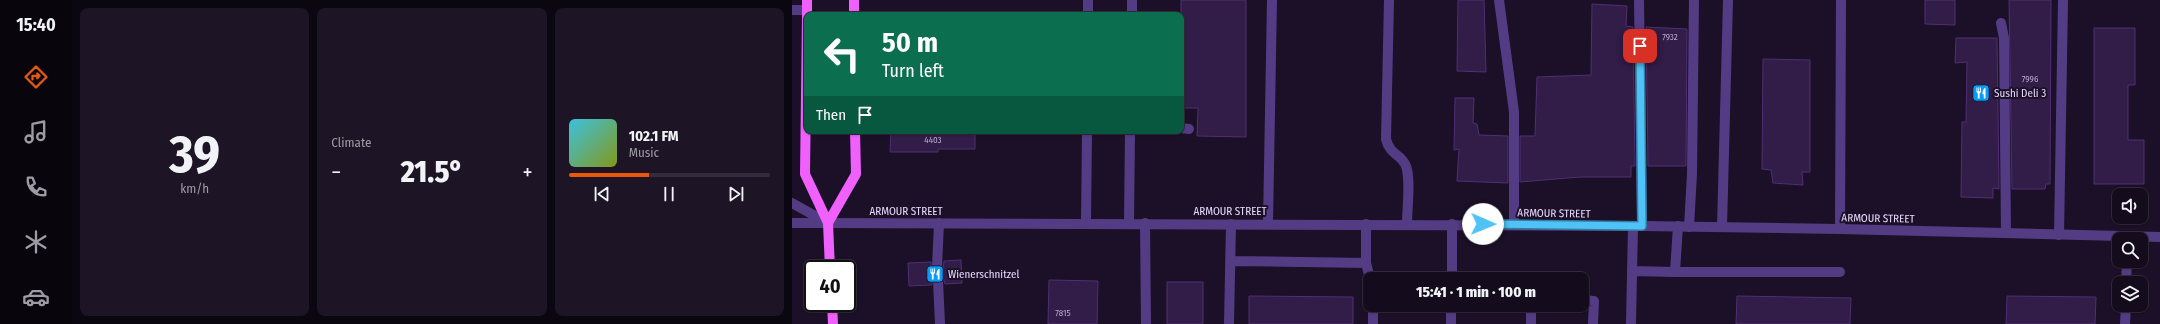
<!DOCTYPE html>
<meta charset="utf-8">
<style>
:root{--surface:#140c1d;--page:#1d1526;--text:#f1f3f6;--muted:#9d9ba4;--line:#332c3b;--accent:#ea580c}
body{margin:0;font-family:"Fira Sans Condensed",sans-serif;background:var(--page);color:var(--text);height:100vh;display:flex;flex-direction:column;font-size:15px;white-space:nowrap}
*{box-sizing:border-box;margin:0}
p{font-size:13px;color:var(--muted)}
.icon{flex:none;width:22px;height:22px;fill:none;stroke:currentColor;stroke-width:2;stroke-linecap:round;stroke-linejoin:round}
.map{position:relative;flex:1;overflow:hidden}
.sheet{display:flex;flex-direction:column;gap:8px;padding:8px;background:#0b0710;width:720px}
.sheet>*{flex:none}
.guide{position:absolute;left:12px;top:12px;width:380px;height:122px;border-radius:8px;box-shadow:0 1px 3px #0004,0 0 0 1px var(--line);background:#0b6e4f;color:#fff;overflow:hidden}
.controls{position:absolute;left:1320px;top:188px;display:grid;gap:8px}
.controls a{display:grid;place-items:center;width:36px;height:36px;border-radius:8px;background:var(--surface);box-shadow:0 1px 3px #0004,0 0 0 1px var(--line);font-size:20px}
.speed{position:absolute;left:12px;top:260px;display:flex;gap:8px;font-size:20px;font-weight:700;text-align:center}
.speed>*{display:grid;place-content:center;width:52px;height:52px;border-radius:50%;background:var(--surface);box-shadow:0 1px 3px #0004,0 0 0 1px var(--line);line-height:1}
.speed .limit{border:2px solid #111;border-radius:6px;background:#fff;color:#111}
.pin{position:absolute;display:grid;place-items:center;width:34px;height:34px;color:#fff;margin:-17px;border-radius:8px;box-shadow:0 2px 6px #0006}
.me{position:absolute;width:44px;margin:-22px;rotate:91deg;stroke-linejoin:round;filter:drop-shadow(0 0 3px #0008)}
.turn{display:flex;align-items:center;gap:14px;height:84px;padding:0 12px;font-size:18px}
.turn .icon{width:52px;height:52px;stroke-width:2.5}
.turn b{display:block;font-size:28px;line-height:34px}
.then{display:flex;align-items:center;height:38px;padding:0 12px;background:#0003;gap:8px;font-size:15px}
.big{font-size:30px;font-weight:800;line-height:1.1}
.sheet .widget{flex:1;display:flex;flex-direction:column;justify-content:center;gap:6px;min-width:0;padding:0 14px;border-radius:8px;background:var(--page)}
.sheet .dial{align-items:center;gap:0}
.dial b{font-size:52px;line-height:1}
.song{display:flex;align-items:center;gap:12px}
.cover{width:48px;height:48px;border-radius:6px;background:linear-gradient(135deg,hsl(190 70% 55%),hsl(70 70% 35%))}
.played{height:4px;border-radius:2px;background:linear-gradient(90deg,var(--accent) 40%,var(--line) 40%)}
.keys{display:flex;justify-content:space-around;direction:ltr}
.heat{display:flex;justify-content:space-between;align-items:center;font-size:22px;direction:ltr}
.sheet .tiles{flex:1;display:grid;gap:8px;grid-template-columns:repeat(3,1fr)}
.trip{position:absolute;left:571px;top:272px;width:226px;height:40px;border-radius:8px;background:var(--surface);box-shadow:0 1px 3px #0004,0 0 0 1px var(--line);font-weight:800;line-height:40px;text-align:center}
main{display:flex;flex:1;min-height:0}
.tabs{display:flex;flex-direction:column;width:72px;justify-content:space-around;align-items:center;background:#08050c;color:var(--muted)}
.tabs .icon{width:28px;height:28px}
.tabs .current{color:var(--accent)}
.tabs b{font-size:18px;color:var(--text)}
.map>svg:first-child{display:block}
</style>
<main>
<nav class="tabs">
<b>15:40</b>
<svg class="icon current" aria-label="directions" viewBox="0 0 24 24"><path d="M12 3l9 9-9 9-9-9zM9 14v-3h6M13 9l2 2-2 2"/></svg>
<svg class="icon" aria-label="music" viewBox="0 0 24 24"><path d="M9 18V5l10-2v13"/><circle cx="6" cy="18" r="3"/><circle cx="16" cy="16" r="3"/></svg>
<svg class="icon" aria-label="phone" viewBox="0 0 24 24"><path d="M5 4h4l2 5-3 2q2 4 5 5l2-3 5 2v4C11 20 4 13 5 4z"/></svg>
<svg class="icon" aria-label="climate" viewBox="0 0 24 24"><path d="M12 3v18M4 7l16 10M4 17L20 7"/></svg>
<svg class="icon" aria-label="car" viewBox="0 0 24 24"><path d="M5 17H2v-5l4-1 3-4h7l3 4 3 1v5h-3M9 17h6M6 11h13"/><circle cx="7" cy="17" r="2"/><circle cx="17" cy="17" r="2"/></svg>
</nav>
<section class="sheet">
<div class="tiles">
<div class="widget dial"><b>39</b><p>km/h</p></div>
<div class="widget"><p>Climate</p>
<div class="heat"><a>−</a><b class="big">21.5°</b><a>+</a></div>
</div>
<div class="widget">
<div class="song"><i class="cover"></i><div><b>102.1 FM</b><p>Music</p></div></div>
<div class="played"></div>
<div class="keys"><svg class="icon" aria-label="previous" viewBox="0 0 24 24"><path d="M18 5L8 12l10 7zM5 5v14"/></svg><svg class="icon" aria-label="pause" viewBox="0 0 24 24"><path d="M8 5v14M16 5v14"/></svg><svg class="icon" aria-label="next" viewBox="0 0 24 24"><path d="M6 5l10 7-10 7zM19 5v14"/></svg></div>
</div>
</div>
</section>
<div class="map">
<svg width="1368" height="324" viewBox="0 0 1368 324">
<rect width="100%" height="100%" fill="#1b1027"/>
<path fill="#321c48" stroke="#502f73" d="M 389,0 L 454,0 L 454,137 L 405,136 L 406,108 L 389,108 Z
M 666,0 L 692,0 L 694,72 L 665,71 Z
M 1133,0 L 1163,0 L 1163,25 L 1133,24 Z
M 1217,0 L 1259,0 L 1258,184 L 1254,184 L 1253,189 L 1220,189 Z
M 800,4 L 835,6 L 834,26 L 841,27 L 843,166 L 839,166 L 839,177 L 788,177 L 728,182 L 728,136 L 743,136 L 745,77 L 799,75 Z
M 854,27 L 895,29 L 894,166 L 856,166 Z
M 1302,28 L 1343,28 L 1343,85 L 1336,85 L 1336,140 L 1352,140 L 1352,184 L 1302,184 Z
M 1164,38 L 1205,38 L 1207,189 L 1201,188 L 1201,198 L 1169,197 L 1170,122 L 1174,122 L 1175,62 L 1163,63 Z
M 971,59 L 1018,60 L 1018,172 L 1010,172 L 1011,185 L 981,183 L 979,170 L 970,169 Z
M 663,98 L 682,98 L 681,123 L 685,124 L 687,135 L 716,136 L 716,183 L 665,181 L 667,149 L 662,150 Z
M 99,131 L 183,131 L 183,149 L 146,149 L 146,152 L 98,152 Z
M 169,260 L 170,283 L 153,284 L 151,277 L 146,275 L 140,278 L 140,285 L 117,286 L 116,263 L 139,262 L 139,270 L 145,273 L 151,270 L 152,261 Z
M 257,280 L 306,281 L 305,324 L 256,324 Z
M 375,282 L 411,282 L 411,324 L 375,324 Z
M 457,296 L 561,297 L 561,324 L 457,324 Z
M 945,296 L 1059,298 L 1058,324 L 944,324 Z
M 1215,296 L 1304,297 L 1303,324 L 1214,324 Z"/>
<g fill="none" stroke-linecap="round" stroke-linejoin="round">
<path stroke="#543c85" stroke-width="10" d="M 597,0 L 594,139 C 598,156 609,153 614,166 C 619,180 615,208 615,224
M 707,0 L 722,112 L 722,225
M 847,0 L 850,226
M 0,10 L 15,10
M 296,15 L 296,0
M 340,15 L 340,0
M 1209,23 L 1212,38 L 1214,233
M 389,128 L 397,129
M 0,203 L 36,223
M 0,223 L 34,223
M 294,223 L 295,131
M 337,223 L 338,131
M 353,223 L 354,324
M 476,223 L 480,0
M 574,224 L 574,263 L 578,279
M 897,227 L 900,174 L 902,0
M 930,227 L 936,0
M 1048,229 L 1049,0
M 1267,235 L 1271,0
M 439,261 L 574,263
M 145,267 L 147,223
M 840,271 L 883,272 L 886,226
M 883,272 L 1048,272
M 146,281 L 148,324
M 1334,283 L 1335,261
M 790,300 L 802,301 L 801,324
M 437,324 L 439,224
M 581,324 L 581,305
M 739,324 L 739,305
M 839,324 L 841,226
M 1333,324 L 1334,305"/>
<path stroke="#543c85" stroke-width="10" d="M 660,279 L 660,224
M 659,324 L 659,305"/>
<path stroke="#543c85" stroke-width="10" d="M 36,223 L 850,226 L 1048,229 L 1368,237"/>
<path stroke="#ef60fc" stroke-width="10" d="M 15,15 L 15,0
M 62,15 L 62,0
M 15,16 L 13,174 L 36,223 L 38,269
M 36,223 L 64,174 L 63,131
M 40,303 L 41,324"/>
</g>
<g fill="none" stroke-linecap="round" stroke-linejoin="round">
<defs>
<path id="route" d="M 691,224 L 850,226 L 848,46"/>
</defs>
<use href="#route" stroke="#337fa1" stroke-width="10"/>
<use href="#route" stroke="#4fc3f7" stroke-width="7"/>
</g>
<defs>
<symbol id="restaurant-square" viewBox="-11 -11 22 22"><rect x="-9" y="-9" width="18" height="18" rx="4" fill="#079bfa" stroke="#1b1027"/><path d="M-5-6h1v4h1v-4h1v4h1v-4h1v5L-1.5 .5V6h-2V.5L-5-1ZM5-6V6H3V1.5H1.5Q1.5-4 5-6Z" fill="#fff"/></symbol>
</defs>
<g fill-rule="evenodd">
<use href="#restaurant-square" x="1179" y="83" width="20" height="20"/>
<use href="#restaurant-square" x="133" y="264" width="20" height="20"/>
</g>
<g text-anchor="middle" stroke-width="4" stroke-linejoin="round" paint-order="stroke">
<g font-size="9" fill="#baa8d0">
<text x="878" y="40">7932</text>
<text x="1238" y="82">7996</text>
<text x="141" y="143">4403</text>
<text x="271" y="316">7815</text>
</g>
<g font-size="11" fill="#e7d7fe" stroke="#1b1027" text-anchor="start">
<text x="1202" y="97">Sushi Deli 3</text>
<text x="156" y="278">Wienerschnitzel</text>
</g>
<g font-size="11" fill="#e7d7fe" stroke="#1b1027">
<text x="114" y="215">ARMOUR STREET</text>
<text x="438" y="215">ARMOUR STREET</text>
<text transform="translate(762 213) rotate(1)" y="4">ARMOUR STREET</text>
<text transform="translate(1086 218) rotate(1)" y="4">ARMOUR STREET</text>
</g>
</g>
</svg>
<div class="controls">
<a><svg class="icon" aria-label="sound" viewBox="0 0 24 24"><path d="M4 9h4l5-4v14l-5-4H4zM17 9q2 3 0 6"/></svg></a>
<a><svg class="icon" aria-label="search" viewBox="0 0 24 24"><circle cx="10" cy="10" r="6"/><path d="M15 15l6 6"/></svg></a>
<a><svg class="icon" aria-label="layers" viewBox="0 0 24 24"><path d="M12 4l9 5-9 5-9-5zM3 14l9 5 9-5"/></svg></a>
</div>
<div class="speed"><div class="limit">40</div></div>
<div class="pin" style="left:848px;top:46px;background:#d93025"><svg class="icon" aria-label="arrive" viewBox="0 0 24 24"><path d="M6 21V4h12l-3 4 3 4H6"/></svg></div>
<svg class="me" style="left:691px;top:224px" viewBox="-20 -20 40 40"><circle r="19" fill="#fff"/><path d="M0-13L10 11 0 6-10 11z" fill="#4fc3f7"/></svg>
<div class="trip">15:41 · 1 min · 100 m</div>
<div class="guide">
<div class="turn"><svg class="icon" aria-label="left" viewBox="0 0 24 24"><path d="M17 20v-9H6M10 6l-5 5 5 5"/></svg><div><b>50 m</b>Turn left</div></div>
<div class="then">Then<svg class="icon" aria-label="arrive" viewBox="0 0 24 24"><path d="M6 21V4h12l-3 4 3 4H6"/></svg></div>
</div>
</div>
</main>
